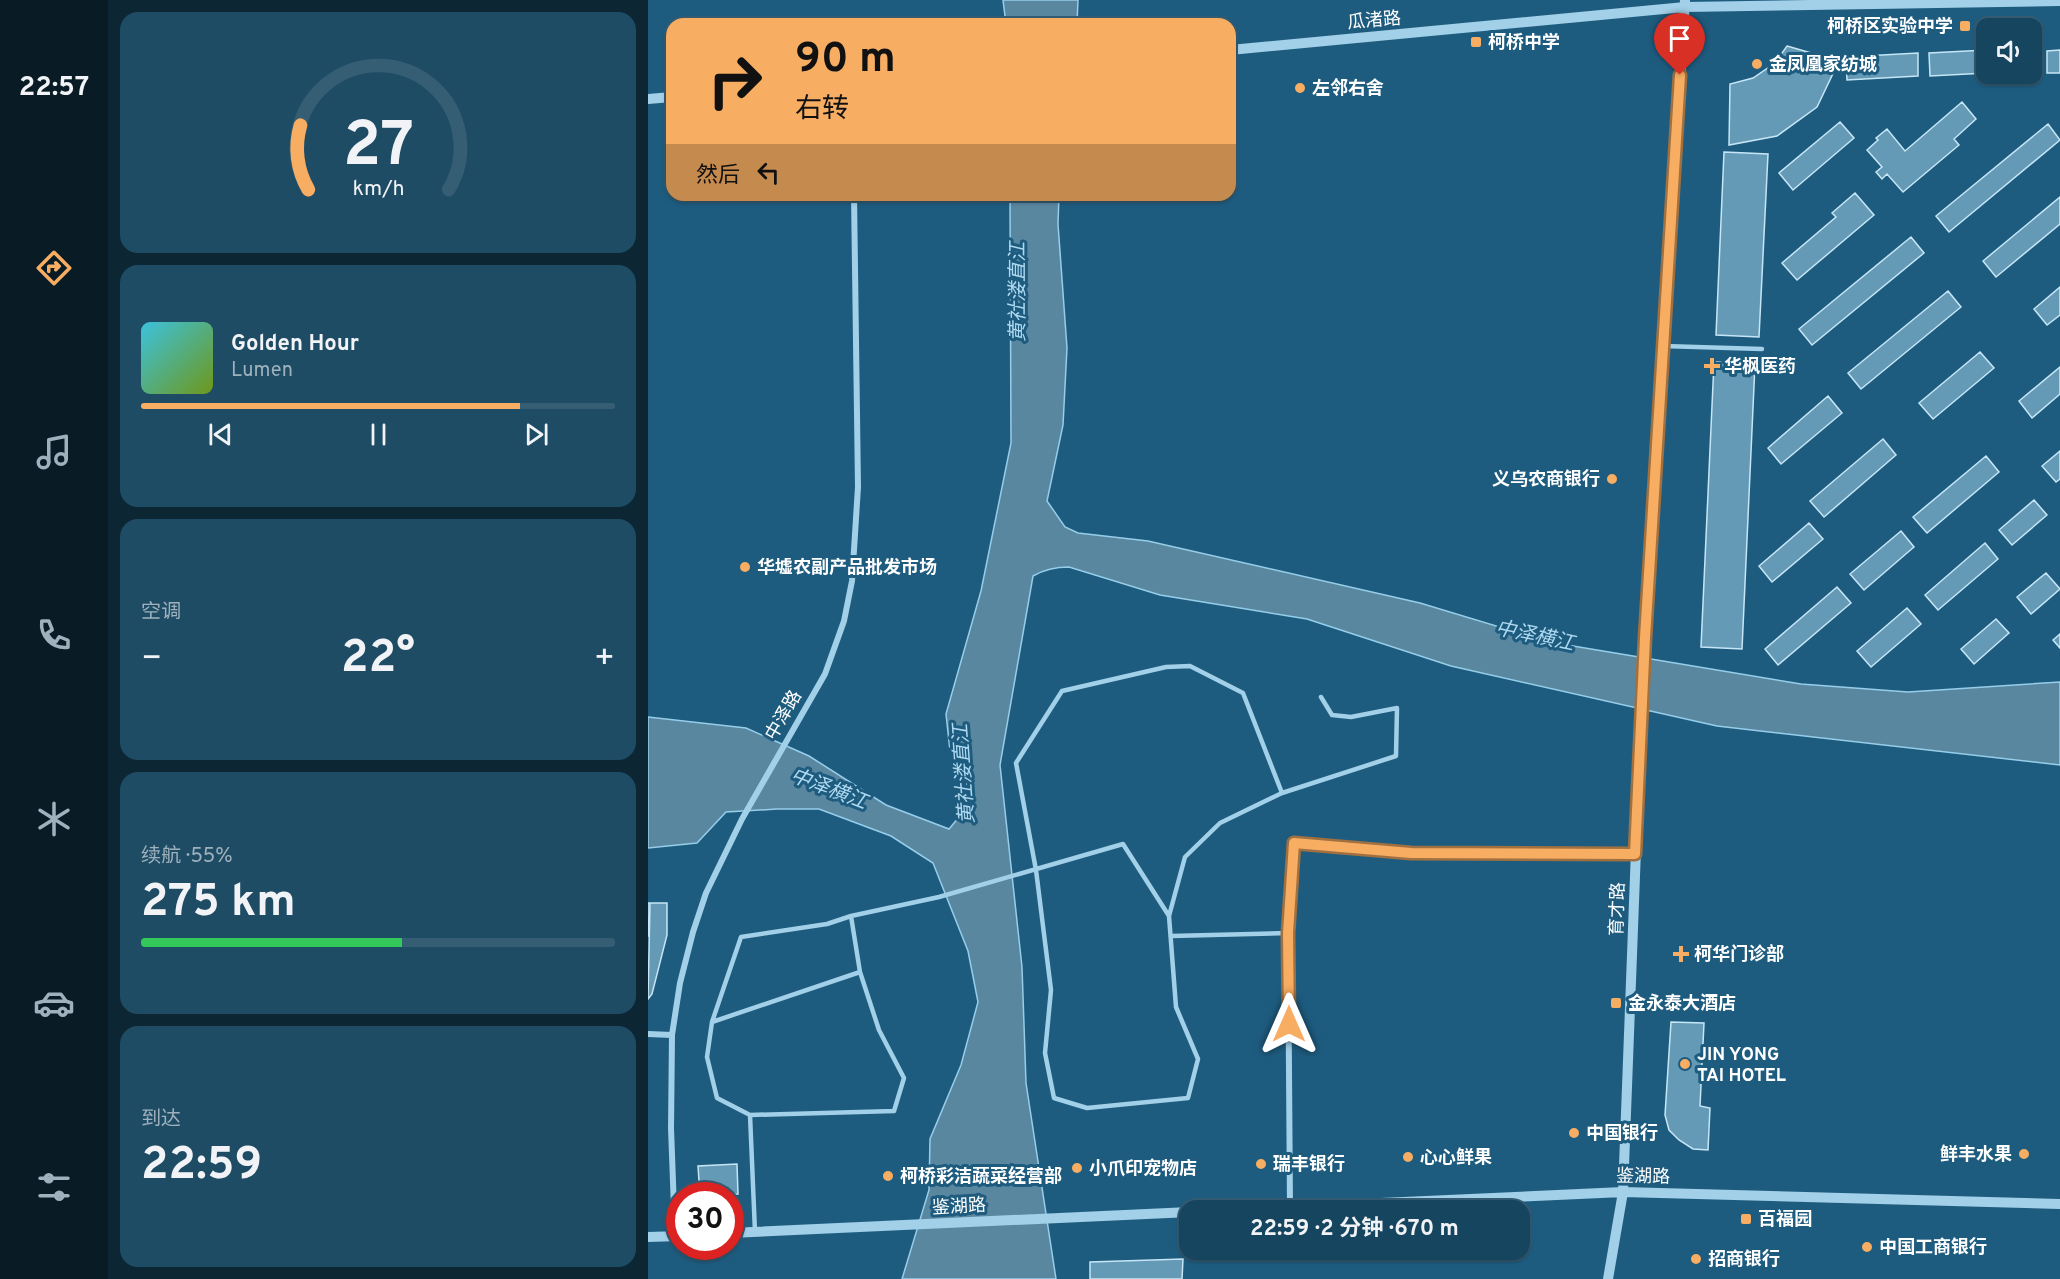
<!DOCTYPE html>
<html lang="zh">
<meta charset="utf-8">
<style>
:root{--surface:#16455f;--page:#1f4c65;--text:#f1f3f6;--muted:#9eb1bd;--line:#355d74;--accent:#f7ad62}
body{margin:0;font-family:Overpass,"Noto Sans SC",sans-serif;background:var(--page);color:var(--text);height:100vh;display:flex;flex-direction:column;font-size:22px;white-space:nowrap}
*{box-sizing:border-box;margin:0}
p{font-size:20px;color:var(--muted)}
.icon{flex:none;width:33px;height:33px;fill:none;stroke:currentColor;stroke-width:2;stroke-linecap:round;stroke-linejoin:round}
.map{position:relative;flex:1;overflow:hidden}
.sheet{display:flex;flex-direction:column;gap:12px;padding:12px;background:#0c2634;width:540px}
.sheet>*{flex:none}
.hud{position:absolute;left:18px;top:18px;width:570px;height:183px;border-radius:18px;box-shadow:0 2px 4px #0004,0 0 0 2px var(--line);background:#f7ad62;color:#111;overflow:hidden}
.controls{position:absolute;left:1328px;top:18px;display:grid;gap:12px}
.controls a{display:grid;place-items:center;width:66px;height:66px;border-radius:12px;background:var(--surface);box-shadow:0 2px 4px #0004,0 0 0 2px var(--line);font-size:30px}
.speed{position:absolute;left:18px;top:1182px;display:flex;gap:12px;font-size:30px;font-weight:700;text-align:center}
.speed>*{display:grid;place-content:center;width:78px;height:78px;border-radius:50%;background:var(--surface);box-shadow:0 2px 4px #0004,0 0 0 2px var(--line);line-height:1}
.speed .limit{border:9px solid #d22;background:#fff;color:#111}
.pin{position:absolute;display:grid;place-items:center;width:51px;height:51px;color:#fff;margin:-62px -26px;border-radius:50% 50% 50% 0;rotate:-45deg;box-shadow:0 0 6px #0007}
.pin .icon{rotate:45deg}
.me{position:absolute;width:66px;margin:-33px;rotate:0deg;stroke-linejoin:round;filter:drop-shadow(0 0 4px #0008)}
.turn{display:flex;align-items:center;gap:21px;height:126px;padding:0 30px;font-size:27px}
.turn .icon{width:78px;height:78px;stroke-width:2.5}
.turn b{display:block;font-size:42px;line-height:51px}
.then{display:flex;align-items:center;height:57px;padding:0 30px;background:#0003;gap:12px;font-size:22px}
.big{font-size:45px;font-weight:700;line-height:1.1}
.sheet .card{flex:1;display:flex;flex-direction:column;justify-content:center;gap:9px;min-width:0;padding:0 21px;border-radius:18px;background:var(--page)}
.sheet .dial{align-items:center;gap:0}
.dial svg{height:156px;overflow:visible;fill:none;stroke:var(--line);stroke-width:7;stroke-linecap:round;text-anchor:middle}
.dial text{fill:var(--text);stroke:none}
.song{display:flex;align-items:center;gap:18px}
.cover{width:72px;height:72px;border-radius:9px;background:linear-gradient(135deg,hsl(190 70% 55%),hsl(80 70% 35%))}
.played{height:6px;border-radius:3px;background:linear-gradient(90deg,var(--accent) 80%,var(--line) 80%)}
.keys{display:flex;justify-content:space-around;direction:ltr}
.heat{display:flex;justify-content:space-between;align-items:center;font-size:33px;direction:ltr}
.charge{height:9px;border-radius:4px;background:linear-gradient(90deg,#34c759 55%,var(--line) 0)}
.trip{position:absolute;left:531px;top:1200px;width:351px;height:60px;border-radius:18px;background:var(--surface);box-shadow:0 2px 4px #0004,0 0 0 2px var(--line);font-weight:700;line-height:60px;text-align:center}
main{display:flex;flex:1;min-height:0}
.tab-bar{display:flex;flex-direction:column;width:108px;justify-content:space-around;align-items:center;background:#091c26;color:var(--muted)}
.tab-bar .icon{width:42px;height:42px}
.tab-bar .current{color:var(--accent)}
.tab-bar b{font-size:27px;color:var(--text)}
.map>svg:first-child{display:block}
</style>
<main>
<nav class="tab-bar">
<b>22:57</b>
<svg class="icon current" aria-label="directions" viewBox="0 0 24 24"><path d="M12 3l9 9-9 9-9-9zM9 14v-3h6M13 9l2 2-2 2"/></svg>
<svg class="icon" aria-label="music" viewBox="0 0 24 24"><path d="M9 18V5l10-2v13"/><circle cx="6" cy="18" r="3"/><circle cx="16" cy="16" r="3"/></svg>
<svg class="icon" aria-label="phone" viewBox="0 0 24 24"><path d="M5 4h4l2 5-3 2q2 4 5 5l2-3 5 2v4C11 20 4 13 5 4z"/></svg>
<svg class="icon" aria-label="climate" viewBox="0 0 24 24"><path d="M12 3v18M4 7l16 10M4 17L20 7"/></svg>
<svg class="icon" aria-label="car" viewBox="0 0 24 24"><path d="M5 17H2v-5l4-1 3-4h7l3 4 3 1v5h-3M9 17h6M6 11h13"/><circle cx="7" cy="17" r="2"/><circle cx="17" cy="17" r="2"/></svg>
<svg class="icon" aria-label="filters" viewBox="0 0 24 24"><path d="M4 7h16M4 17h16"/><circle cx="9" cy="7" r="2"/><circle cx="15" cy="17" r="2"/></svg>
</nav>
<section class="sheet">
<div class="card dial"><svg viewBox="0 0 100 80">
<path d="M14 69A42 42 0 1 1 86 69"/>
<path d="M14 69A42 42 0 0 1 10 36" stroke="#f7ad62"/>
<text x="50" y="56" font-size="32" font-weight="700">27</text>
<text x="50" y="72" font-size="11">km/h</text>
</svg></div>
<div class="card">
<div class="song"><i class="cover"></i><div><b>Golden Hour</b><p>Lumen</p></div></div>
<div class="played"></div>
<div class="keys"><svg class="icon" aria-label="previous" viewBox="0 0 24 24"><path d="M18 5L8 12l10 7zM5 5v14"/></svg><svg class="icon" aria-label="pause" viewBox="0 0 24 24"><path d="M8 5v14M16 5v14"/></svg><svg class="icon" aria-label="next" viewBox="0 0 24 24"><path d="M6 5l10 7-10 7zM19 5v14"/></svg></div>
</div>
<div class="card"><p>空调</p>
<div class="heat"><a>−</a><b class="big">22°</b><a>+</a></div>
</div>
<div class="card"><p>续航 · 55%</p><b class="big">275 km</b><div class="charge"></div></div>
<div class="card"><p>到达</p><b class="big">22:59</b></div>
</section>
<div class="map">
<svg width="1412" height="1279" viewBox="0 0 1412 1279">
<rect width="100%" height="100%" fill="#1e5c7f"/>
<path fill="#5a87a0" stroke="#96ceea" stroke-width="1.5" d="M 355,0 L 430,0 L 429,24 L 358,24 Z
M 362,195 L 411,195 L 410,224 L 419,348 L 415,425 L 399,501 L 417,527 L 430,533 L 500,541 L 772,603 L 901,642 L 1153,684 L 1260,692 L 1412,682 L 1412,765 L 1069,726 L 803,666 L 659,619 L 512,595 L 421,567 C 407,567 397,569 385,576 L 352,765 L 374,967 L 378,1083 L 408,1279 L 254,1279 L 281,1190 L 282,1139 L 313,1065 L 330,1002 L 320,951 L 285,863 L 243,836 L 171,809 L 129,809 L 78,812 L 49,843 L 0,848 L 0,717 L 98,728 L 161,756 L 238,805 L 301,829 L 317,810 L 322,749 L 302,751 L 298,714 L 333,591 L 363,443 Z"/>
<path fill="#649ab6" stroke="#c6e6f6" stroke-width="1.5" d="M 1139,46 L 1191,61 L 1169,107 L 1129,136 L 1081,145 L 1082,84 L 1105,78 L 1127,63 Z
M 1338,50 L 1338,73 L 1282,76 L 1281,53 Z
M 1412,50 L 1412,73 L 1399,73 L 1399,51 Z
M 1270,53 L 1270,76 L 1199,80 L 1198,57 Z
M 1314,102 L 1328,119 L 1306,139 L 1311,145 L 1255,192 L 1239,174 L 1234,179 L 1228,172 L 1234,167 L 1219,150 L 1230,140 L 1228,138 L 1239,129 L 1257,151 Z
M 1192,122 L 1206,138 L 1145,190 L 1131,173 Z
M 1400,124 L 1412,140 L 1301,232 L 1288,216 Z
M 1076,152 L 1120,154 L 1111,337 L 1068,335 Z
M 1207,193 L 1226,215 L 1149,280 L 1134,263 L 1188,217 L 1184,213 Z
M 1412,197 L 1412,224 L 1348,277 L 1335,261 Z
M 1263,237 L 1276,253 L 1164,345 L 1151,329 Z
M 1412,287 L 1412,315 L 1399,325 L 1386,309 Z
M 1300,291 L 1313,307 L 1213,389 L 1200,373 Z
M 1332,352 L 1346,368 L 1285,419 L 1271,403 Z
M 1066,362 L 1107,364 L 1094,649 L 1053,647 Z
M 1412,367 L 1412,394 L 1384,418 L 1371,401 Z
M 1180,396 L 1194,413 L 1133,464 L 1120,448 Z
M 1235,439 L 1248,455 L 1176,517 L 1162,501 Z
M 1412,451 L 1412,479 L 1408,482 L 1394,466 Z
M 1338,456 L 1351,472 L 1279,533 L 1265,517 Z
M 1386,500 L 1399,515 L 1364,545 L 1351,530 Z
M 1161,523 L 1175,539 L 1124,582 L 1111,566 Z
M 1253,531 L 1266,547 L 1216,590 L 1202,574 Z
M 1337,543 L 1350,559 L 1290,610 L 1277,595 Z
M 1398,573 L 1412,589 L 1383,614 L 1369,597 Z
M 1189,587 L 1203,603 L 1130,665 L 1117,649 Z
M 1259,608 L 1273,624 L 1223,667 L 1209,651 Z
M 1348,619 L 1361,633 L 1326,664 L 1313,649 Z
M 1412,634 L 1412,648 L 1405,640 Z
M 0,903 L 2,903 L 1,936 L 0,936 Z
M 2,903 L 19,903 L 19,935 L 4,994 L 0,999 Z
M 1023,1022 L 1056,1023 L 1052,1106 L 1062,1108 L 1060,1150 L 1045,1149 L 1031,1140 L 1021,1130 L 1017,1115 Z
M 89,1164 L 90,1194 L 52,1196 L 50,1166 Z
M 535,1259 L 534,1279 L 442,1279 L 442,1262 Z"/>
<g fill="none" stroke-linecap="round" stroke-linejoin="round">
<path stroke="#a2d0e8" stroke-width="4.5" d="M 1015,346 L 1114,349
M 634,793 L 595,693 L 542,666 L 518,667 L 414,691 L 368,763 L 388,870 L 403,990 L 397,1053 L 406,1098 L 439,1108 L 540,1098 L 550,1059 L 528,1007 L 521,916 L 537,857 L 572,823 L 634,793 L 748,756 L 749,708 L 703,717 L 684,715 L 673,697
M 203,916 L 212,972 L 231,1030 L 256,1078 L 246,1111 L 102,1115 L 69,1098 L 59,1057 L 64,1022 L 93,937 L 179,924 L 203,916 L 291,897 L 475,844 L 521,916
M 523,936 L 640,933
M 64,1022 L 212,972
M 102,1115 L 107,1232"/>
<path stroke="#a2d0e8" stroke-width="6" d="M 0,1034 L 24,1035
M 642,1208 L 640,933 L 646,843 L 763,853 L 987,854
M 27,1236 L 23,1128 L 24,1035 L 32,983 L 45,932 L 58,893 L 94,819 L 177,674 L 196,621 L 204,581 L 210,487 L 206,195"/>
<path stroke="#a2d0e8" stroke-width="10" d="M 582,50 L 1037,7 L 1412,1
M 0,99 L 24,97
M 578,1210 L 975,1192 L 1412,1204
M 82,1233 L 542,1212
M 0,1237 L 32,1236
M 960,1279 L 975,1192 L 993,718 L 1037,0"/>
</g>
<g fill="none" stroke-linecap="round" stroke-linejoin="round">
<defs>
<path id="route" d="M 641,1024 L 640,933 L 646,843 L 763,853 L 987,854 L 997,638 L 1032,75"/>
</defs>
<use href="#route" stroke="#a17040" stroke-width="15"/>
<use href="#route" stroke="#f7ad62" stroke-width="10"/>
</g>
<g fill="#f7ad62" stroke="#1e5c7f" stroke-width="2">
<rect x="1311" y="20" width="12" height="12" rx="3"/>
<rect x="822" y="36" width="12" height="12" rx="3"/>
<circle cx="1109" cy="64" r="6"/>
<circle cx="652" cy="88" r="6"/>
<path d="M1061 357h6v6h6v6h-6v6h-6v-6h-6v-6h6z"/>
<circle cx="964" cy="479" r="6"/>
<circle cx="97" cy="567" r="6"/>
<path d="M1030 945h6v6h6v6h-6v6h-6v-6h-6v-6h6z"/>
<rect x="962" y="997" width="12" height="12" rx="3"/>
<circle cx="1037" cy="1064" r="6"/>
<circle cx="926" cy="1133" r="6"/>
<circle cx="1376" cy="1154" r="6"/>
<circle cx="760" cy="1157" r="6"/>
<circle cx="613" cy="1164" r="6"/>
<circle cx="429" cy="1168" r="6"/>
<circle cx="240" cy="1176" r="6"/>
<rect x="1092" y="1213" width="12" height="12" rx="3"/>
<circle cx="1219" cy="1247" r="6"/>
<circle cx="1048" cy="1259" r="6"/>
</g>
<g text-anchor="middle" stroke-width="6" stroke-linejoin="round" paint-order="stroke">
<g font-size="18" fill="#fff" stroke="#1e5c7f">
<text transform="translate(726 20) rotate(-5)" y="6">瓜渚路</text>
<text transform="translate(135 715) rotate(-60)" y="6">中泽路</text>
<text transform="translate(969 909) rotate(-88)" y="6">育才路</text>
<text transform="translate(995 1176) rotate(1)" y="6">鉴湖路</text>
<text transform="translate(311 1206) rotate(-3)" y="6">鉴湖路</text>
</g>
<g font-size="18" font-weight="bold" fill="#fff" stroke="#1e5c7f" text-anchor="start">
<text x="1305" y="32" text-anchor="end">柯桥区实验中学</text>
<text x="840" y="48">柯桥中学</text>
<text x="1121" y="70">金凤凰家纺城</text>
<text x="664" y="94">左邻右舍</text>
<text x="1076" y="372">华枫医药</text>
<text x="952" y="485" text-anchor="end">义乌农商银行</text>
<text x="109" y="573">华墟农副产品批发市场</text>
<text x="1046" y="960">柯华门诊部</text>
<text x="980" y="1009">金永泰大酒店</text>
<text x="1049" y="1060">JIN YONG<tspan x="1049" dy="21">TAI HOTEL</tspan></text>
<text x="938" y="1139">中国银行</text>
<text x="1364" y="1160" text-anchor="end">鲜丰水果</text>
<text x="772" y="1163">心心鲜果</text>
<text x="625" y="1170">瑞丰银行</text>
<text x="441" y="1174">小爪印宠物店</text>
<text x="252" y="1182">柯桥彩洁蔬菜经营部</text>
<text x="1110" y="1225">百福园</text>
<text x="1231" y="1253">中国工商银行</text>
<text x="1060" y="1265">招商银行</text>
</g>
<g font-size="20" font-style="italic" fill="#aed9f0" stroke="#1e5c7f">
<text transform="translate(369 292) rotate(-90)" y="7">黄社溇直江</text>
<text transform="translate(887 635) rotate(12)" y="7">中泽横江</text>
<text transform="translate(315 774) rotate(-94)" y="7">黄社溇直江</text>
<text transform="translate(181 788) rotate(21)" y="7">中泽横江</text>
</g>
</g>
</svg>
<div class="controls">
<a><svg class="icon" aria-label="sound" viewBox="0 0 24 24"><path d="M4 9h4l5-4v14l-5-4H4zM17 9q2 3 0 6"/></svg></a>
</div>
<div class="speed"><div class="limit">30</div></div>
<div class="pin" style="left:1032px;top:75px;background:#d93025"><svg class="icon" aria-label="arrive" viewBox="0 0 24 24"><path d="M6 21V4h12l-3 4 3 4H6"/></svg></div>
<svg class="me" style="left:641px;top:1024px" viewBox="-20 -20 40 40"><path d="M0-17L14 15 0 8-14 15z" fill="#f7ad62" stroke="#fff" stroke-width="4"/></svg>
<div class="trip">22:59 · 2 分钟 · 670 m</div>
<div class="hud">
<div class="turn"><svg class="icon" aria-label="right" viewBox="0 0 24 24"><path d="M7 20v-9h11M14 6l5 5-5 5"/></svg><div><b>90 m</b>右转</div></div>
<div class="then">然后<svg class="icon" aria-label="left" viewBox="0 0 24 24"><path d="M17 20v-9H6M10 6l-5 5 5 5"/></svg></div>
</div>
</div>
</main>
